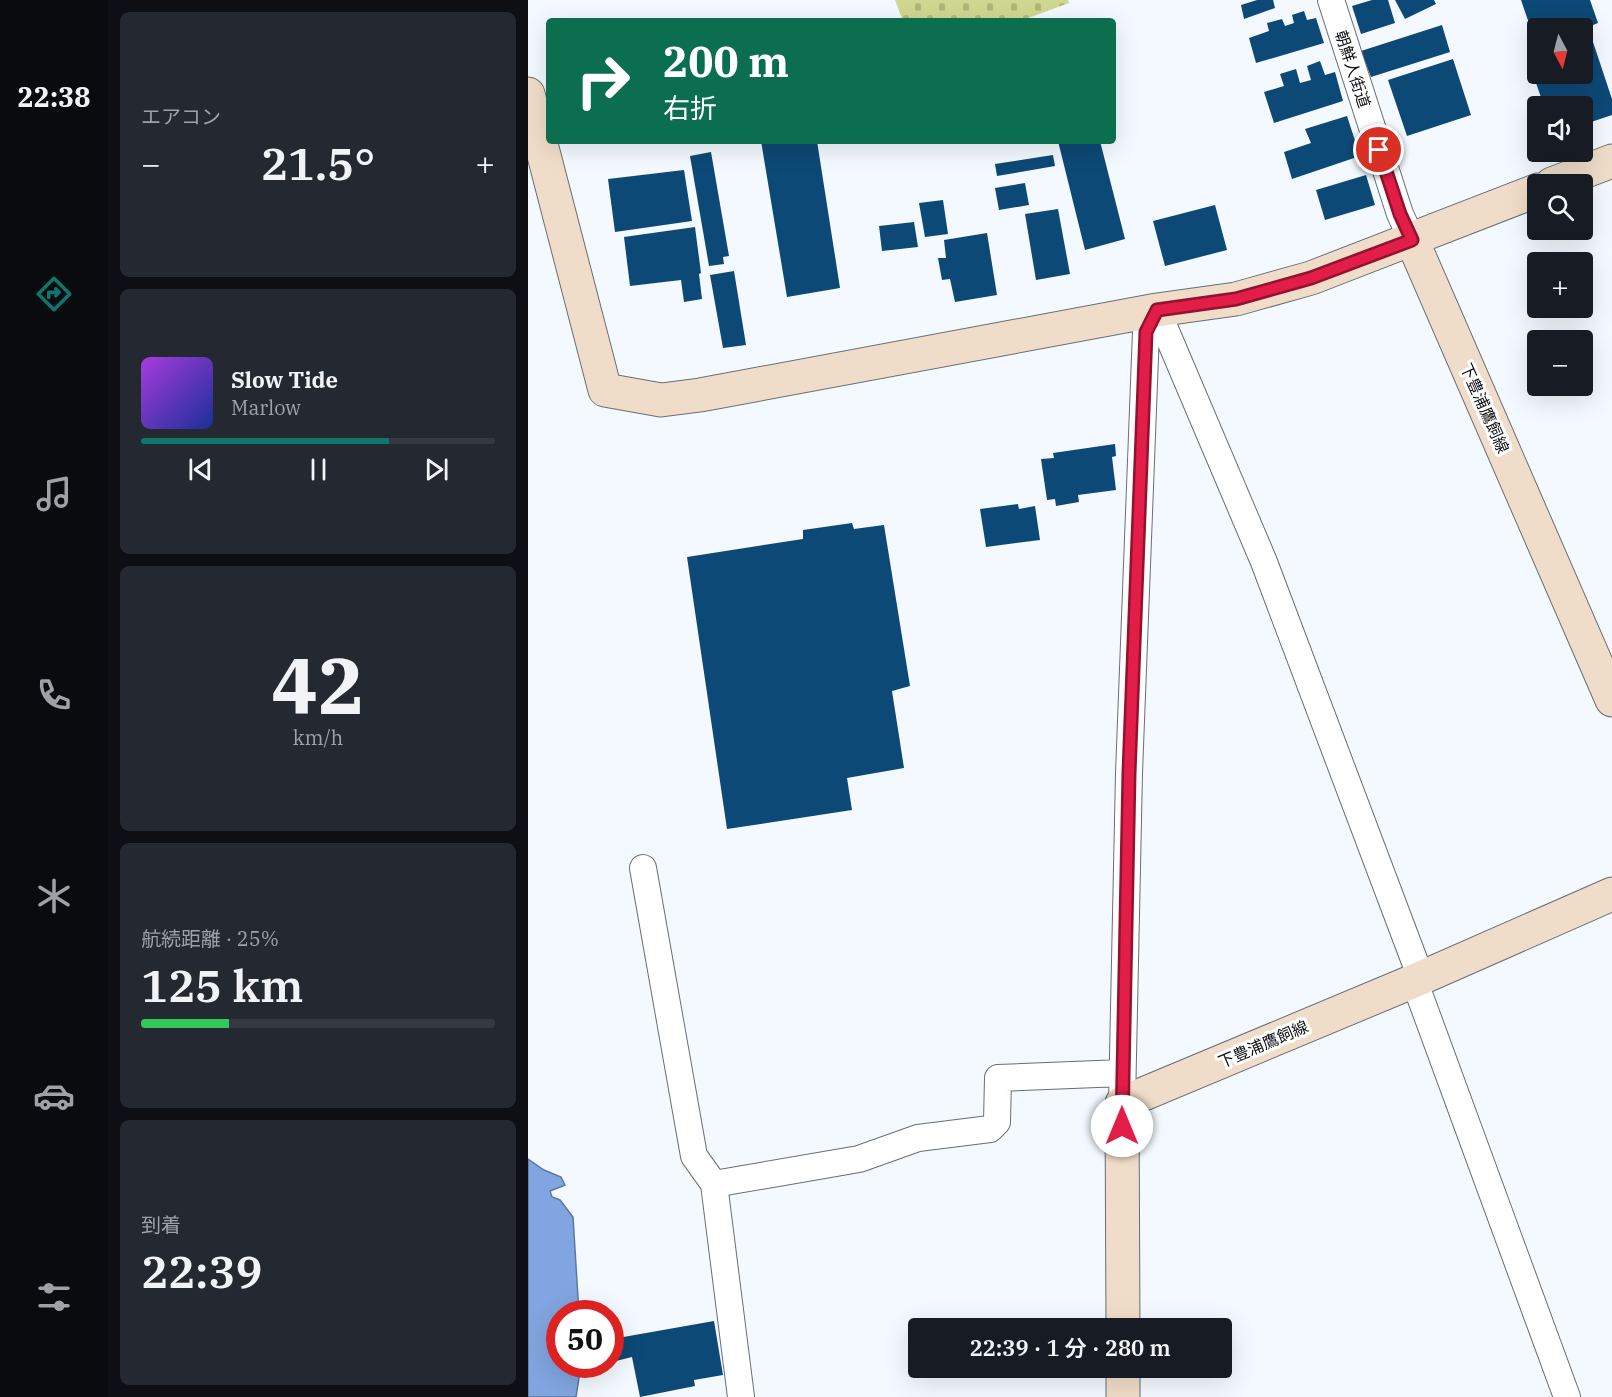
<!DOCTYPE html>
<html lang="ja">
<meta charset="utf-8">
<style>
:root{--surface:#171b24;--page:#242831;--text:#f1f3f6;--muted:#9ea1a6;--line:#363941;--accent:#0f766e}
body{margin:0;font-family:"IBM Plex Serif","Noto Sans JP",serif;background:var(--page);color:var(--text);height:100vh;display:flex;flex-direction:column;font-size:22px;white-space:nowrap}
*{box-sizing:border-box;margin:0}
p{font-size:20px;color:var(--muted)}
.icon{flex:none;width:33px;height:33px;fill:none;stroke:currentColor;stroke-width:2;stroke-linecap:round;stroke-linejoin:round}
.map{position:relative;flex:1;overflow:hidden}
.panel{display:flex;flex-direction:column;gap:12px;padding:12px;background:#0d0f14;width:420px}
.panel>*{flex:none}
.guide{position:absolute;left:18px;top:18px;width:570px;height:126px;border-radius:6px;box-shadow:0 6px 24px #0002;background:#0b6e4f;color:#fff;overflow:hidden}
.needle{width:39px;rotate:173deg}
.fabs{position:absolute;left:999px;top:18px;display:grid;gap:12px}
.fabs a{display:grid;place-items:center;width:66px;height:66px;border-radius:6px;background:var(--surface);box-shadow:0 6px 24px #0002;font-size:30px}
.speed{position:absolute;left:18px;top:1300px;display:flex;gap:12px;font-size:30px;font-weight:700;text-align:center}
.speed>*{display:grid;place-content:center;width:78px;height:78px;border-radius:50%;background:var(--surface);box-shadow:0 6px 24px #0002;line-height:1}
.speed .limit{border:9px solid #d22;background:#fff;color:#111}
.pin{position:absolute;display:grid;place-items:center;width:51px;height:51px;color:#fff;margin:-26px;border:3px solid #fff;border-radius:50%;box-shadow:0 2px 6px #0007}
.me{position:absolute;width:66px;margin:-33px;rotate:0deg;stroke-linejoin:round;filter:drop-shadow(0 0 4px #0008)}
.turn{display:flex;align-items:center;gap:21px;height:126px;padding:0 18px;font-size:27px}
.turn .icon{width:78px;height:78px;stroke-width:2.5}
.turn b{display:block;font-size:42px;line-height:51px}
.big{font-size:45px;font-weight:600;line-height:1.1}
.panel .widget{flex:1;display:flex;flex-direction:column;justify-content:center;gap:9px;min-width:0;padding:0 21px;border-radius:9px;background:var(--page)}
.panel .dial{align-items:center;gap:0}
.dial b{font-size:78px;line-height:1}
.song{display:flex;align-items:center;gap:18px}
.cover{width:72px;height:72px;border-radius:9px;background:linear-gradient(135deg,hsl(280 70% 55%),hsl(230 70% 35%))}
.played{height:6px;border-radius:3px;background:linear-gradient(90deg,var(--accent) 70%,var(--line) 70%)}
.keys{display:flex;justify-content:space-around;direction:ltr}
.heat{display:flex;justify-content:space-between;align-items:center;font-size:33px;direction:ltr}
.charge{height:9px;border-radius:4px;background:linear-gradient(90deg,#34c759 25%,var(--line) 0)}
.trip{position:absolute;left:380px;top:1318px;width:324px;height:60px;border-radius:6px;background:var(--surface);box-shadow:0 6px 24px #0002;font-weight:600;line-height:60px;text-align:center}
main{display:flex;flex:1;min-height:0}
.dock{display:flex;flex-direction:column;width:108px;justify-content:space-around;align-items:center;background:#090b0e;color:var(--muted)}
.dock .icon{width:42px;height:42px}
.dock .selected{color:var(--accent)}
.dock b{font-size:27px;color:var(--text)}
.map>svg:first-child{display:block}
</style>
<main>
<nav class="dock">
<b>22:38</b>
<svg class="icon selected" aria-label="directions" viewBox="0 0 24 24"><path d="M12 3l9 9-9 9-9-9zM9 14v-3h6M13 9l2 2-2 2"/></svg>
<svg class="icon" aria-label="music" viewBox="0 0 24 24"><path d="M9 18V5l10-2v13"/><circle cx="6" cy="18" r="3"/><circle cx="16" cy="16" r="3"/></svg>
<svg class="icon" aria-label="phone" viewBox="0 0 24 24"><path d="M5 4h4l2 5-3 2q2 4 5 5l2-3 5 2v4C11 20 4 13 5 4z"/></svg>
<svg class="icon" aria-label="climate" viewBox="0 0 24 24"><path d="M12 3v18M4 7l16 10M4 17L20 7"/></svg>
<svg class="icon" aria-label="car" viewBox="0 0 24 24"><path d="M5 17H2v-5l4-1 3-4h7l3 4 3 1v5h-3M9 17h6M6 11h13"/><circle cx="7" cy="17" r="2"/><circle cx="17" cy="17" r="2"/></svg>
<svg class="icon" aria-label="filters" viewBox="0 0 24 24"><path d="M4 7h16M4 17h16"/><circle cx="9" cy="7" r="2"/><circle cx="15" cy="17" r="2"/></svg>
</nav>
<section class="panel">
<div class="widget"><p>エアコン</p>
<div class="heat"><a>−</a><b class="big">21.5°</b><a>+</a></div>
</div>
<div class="widget">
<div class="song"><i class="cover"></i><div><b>Slow Tide</b><p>Marlow</p></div></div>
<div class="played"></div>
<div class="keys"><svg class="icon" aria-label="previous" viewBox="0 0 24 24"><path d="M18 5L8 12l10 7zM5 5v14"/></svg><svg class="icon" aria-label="pause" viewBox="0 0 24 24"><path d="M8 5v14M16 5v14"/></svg><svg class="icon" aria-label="next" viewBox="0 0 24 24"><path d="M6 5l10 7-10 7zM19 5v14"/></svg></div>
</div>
<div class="widget dial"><b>42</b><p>km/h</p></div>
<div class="widget"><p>航続距離 · 25%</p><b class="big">125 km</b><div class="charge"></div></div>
<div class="widget"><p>到着</p><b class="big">22:39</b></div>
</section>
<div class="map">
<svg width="1084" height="1397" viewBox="0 0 1084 1397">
<defs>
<pattern id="cemetery-stones" width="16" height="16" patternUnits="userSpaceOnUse" patternTransform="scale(1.5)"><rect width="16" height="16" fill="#d0d790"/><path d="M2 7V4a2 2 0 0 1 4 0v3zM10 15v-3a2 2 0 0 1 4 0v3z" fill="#b1b77b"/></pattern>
</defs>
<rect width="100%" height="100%" fill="#f3f9fe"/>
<path fill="url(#cemetery-stones)" d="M 367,0 L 540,0 L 541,3 L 492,21 L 375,21 Z"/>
<path fill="#81a5e0" stroke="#5e78a2" stroke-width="1.5" d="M 0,1159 L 16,1170 L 33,1177 L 37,1185 L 22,1191 L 24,1197 L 32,1200 L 45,1217 L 51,1314 L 32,1314 L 32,1365 L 53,1365 L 48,1397 L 0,1397 Z"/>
<path fill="#0d4976" d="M 729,0 L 745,0 L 747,8 L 716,19 L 713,5 Z
M 844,0 L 860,0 L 867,23 L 833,34 L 824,6 Z
M 867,0 L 906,0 L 908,4 L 877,19 Z
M 993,0 L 1062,0 L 1070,23 L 1060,27 L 1084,99 L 1084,115 L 1054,125 L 1054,106 L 1016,106 L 1007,80 L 1019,76 L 1018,74 L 1054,74 L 1054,28 L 1010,28 L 1009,47 Z
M 776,11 L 779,20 L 788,18 L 796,43 L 728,63 L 721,38 L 741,31 L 739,23 L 754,19 L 757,26 L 766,23 L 764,15 Z
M 914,25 L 922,52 L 843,77 L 833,51 Z
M 925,59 L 943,115 L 879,136 L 860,80 Z
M 792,61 L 797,75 L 807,72 L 815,101 L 746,123 L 736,92 L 756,86 L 752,74 L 768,69 L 772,83 L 783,80 L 779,66 Z
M 819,116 L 832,156 L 764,179 L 756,152 L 783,143 L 777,129 Z
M 233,141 L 289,141 L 312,288 L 259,297 Z
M 530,141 L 572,141 L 597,239 L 557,250 Z
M 183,152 L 201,256 L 195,257 L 196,264 L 181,266 L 162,156 Z
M 525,155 L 527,166 L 469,176 L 467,164 Z
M 156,170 L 164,221 L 87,232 L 80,179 Z
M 838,175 L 847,205 L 797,220 L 788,190 Z
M 497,183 L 501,205 L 471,210 L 467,188 Z
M 415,200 L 420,234 L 397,237 L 391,203 Z
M 687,205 L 699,250 L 637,266 L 625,221 Z
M 530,209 L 542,274 L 508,280 L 497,214 Z
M 386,222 L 390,247 L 354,251 L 351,226 Z
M 167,227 L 173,273 L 171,274 L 174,299 L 156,302 L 153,280 L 102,286 L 96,237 Z
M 459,233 L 469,295 L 427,302 L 422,279 L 414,280 L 410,258 L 418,258 L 416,240 Z
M 206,271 L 218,345 L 195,348 L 182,275 Z
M 587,444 L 588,456 L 584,457 L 588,490 L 550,495 L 551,502 L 528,506 L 527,499 L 519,500 L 513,459 L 526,458 L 525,453 Z
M 490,504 L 491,509 L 507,506 L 512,540 L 458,547 L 452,509 Z
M 324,523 L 326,529 L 356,525 L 382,686 L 364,691 L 376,768 L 319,778 L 324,810 L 199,829 L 159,557 L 275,539 L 275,530 Z
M 186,1321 L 195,1375 L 166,1380 L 167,1386 L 112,1397 L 104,1357 L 88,1361 L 84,1339 Z"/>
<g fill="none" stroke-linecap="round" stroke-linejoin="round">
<defs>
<path id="street" d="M 803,0 L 872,214 L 884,240
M 629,310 L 736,562 L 893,978 L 890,991 L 1039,1397
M 115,868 L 166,1156 L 186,1184 L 213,1397
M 594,1103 L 601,773 L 618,331 L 629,310
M 186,1184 L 331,1159 L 390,1138 L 462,1129 L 469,1122 L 470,1078 L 594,1073"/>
<path id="secondary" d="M 0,94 L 77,390 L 133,400 L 172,395 L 629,310 L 708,299 L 783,278 L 1010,190
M 1024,184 L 1084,161
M 884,240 L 1084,700
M 595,1329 L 594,1103 L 893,978 L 1084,894
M 595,1368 L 595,1397"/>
</defs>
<use href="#street" stroke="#686e74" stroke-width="28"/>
<use href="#secondary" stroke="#686e74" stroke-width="35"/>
<use href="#street" stroke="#fff" stroke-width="26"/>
<use href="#secondary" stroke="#f0ddc9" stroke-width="33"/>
</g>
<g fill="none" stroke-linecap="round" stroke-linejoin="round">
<defs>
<path id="route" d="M 594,1126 L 601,773 L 618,332 L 629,310 L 708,299 L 783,278 L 884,240 L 872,214 L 851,150"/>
</defs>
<use href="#route" stroke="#92132f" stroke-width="15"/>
<use href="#route" stroke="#e11d48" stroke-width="10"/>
</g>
<g text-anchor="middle" stroke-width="6" stroke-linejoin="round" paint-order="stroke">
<g font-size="16" fill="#0c0e11" stroke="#fff">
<text transform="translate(825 69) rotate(72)" y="6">朝鮮人街道</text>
<text transform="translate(957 408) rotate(66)" y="6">下豊浦鷹飼線</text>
<text transform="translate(735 1044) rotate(-23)" y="6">下豊浦鷹飼線</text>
</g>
</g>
</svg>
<div class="fabs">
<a><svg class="needle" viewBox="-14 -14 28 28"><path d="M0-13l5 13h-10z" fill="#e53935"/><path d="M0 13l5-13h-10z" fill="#9ea1a6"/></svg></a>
<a><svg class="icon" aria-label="sound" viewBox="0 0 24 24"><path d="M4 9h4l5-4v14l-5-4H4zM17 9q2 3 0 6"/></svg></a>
<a><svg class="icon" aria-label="search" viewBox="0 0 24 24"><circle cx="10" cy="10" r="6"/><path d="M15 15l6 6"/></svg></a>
<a>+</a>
<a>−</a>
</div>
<div class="speed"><div class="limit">50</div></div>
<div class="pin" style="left:851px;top:150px;background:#d93025"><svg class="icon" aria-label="arrive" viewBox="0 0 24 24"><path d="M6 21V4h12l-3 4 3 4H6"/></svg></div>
<svg class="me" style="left:594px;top:1126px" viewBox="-20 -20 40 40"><circle r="19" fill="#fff"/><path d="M0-13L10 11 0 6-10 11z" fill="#e11d48"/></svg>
<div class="trip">22:39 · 1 分 · 280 m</div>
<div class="guide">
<div class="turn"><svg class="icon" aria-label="right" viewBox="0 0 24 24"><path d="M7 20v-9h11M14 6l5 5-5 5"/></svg><div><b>200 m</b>右折</div></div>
</div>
</div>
</main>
